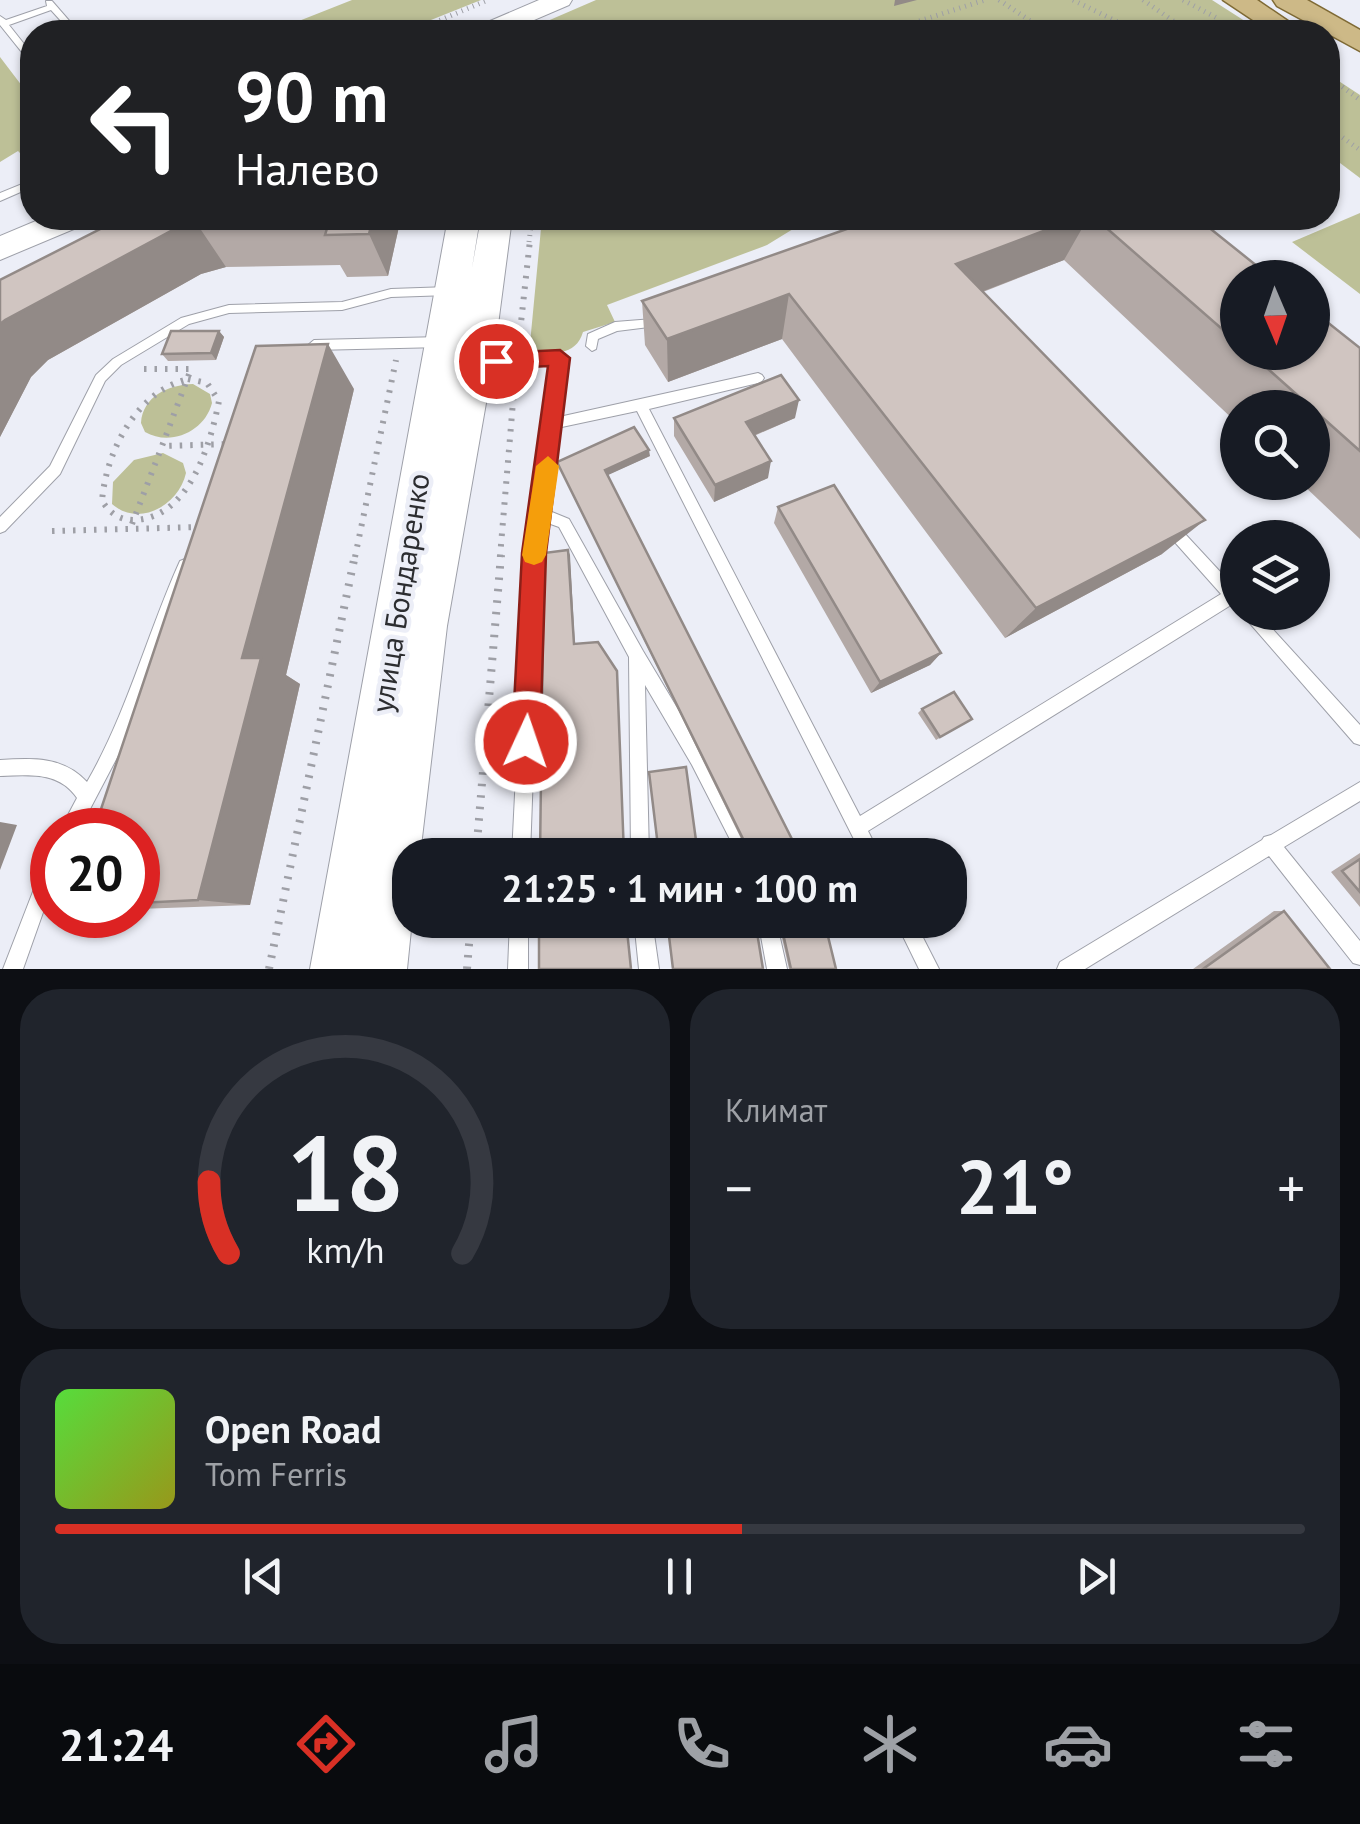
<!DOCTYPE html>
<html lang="ru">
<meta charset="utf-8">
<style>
:root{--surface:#171b24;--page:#20242c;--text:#f1f3f6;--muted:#9ea1a6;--line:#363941;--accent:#d93025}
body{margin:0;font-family:"PT Sans",sans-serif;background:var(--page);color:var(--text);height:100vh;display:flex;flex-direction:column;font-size:38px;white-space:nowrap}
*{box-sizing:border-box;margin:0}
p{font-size:32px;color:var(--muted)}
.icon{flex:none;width:55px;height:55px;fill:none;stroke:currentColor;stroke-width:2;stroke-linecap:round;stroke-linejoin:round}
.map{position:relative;height:969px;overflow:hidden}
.drawer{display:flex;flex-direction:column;gap:20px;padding:20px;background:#0d0f14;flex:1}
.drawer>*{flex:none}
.hud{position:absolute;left:20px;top:20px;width:1320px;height:210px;border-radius:40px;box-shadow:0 2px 8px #0004;background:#202124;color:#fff;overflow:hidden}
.needle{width:65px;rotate:178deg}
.controls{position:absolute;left:1220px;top:260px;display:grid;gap:20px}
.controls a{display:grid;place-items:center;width:110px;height:110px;border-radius:50%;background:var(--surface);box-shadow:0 2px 8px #0004;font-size:50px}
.speed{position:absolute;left:30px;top:808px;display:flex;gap:20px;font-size:50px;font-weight:700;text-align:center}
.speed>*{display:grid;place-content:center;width:130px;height:130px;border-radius:50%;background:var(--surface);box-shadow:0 2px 8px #0004;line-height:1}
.speed .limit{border:15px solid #d22;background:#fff;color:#111}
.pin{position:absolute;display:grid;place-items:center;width:85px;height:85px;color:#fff;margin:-42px;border:5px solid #fff;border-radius:50%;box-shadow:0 2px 10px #0007}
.me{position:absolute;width:110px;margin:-55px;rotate:3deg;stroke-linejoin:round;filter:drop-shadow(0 0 8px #0008)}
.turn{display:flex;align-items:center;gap:35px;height:210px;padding:0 50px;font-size:45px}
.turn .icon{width:130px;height:130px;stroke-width:2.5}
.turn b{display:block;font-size:70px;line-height:85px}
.big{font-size:75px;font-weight:700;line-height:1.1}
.drawer .tile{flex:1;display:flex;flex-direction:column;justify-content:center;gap:15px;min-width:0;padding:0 35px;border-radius:40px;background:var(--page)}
.drawer .dial{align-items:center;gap:0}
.dial svg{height:260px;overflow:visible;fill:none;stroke:var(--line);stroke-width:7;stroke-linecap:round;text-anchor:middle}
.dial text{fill:var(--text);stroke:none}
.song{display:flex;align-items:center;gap:30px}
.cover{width:120px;height:120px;border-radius:15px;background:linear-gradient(135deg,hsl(110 70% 55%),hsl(60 70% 35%))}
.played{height:10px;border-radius:5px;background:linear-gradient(90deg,var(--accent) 55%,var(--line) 55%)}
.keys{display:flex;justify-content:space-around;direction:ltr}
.heat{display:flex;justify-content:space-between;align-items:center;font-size:55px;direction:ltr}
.drawer .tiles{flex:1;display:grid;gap:20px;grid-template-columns:1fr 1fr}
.tile:last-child{grid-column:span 2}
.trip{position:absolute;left:392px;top:838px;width:575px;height:100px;border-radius:40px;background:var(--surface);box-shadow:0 2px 8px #0004;font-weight:700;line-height:100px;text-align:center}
.tab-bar{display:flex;height:160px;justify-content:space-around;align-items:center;background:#090b0e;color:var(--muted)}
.tab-bar .icon{width:70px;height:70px}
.tab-bar .active{color:var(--accent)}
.tab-bar b{font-size:45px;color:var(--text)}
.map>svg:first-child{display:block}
</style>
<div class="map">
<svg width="1360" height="969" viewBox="0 0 1360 969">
<rect width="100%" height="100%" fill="#eceef7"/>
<path fill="#bdc097" d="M 352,0 L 481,0 L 401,32 L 271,32 Z
M 596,0 L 1212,0 L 1262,32 L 522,32 Z
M 0,57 L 32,99 L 32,155 L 24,157 L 18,151 L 0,162 Z
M 1328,74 L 1360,95 L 1360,178 L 1328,154 Z
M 1360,213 L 1360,294 L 1292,242 Z
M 542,218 L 811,218 L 767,245 L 607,305 L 615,322 L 583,332 C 576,357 551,353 529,354 Z
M 193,384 L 210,394 L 212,403 C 205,431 171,447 145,432 L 141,423 C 143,396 168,385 193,384 Z
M 163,453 L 183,463 L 186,473 C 179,505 139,528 112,504 L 113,482 L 134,460 Z"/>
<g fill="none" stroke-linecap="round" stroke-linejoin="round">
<defs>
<path id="lane" d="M 46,1 L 52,1 L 79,32 L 71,32 L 51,10 L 9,25 L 32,54 L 32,62 L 29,61 L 0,25 L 0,16 L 6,20 L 47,6 Z
M 32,180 L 32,187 L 0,201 L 0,193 Z
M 449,287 L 455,291 L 449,295 L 391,297 L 342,310 L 229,313 L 189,324 L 121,365 L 105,381 L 60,474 L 5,531 L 0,533 L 0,517 L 50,466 L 96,375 L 113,359 L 181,318 L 229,305 L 342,302 L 391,289 Z
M 653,319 L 657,320 L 659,323 L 657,326 L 617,331 L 598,339 L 596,349 L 592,351 L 586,346 L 588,334 L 615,322 Z
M 442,337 L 448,342 L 442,347 L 314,350 L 308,345 L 314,340 Z
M 560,353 L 566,358 L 559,417 L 758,373 L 762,375 L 764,378 L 762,381 L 758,383 L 649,409 L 860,816 L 1221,594 L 1164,530 L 1162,526 L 1164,522 L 1169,520 L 1174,522 L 1238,591 L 1238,605 L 1231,605 L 868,831 L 880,855 L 862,855 L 637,411 L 557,428 L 547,510 L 569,519 L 643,651 L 704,753 L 757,855 L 738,855 L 692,765 L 645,685 L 649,855 L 631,855 L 629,657 L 559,527 L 545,522 L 541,553 L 530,855 L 512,855 L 527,553 L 553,363 L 475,368 L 469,363 L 475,358 Z
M 185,559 L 190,561 L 192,566 L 122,748 L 79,830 L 60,830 L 77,798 C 59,771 29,775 0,776 L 0,760 C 32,758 63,756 87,782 C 127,713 147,634 180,561 Z
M 1240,612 L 1257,612 L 1360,725 L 1360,745 L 1354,743 Z
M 1360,782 L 1360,801 L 1284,847 L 1360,941 L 1360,965 L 1353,963 L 1269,856 L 1085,969 L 1057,969 L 1060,962 L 1262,840 L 1264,837 L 1271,835 Z
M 52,855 L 52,887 L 23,969 L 3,969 L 46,858 Z
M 510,920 L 528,920 L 528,969 L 508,969 Z
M 634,920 L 652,920 L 659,969 L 639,969 Z
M 758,920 L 776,920 L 787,969 L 767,969 Z
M 895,920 L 914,920 L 939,969 L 919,969 Z"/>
<path id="secondary" d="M 539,0 L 572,0 L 569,5 L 506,32 L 472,32 L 476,27 Z
M 43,218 L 86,218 L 81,226 L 0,260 L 0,236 Z
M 448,218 L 480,218 L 472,268 L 481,218 L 512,218 L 493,363 L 447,626 L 420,855 L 410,855 L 412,920 L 407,969 L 310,969 Z"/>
<path id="primary" d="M 1223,0 L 1257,0 L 1304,32 L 1271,32 Z
M 1273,0 L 1307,0 L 1360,30 L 1360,51 L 1277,6 Z"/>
</defs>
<use href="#lane" stroke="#9ea0a9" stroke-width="2"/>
<use href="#secondary" stroke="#9ea0a9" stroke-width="2"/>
<use href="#primary" stroke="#7f6a35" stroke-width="3"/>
<path stroke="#9e9fa6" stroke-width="5" stroke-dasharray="1 5" stroke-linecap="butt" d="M 999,0 L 1047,32
M 1073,0 L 1126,26
M 1143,0 L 1189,32
M 1183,0 L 1217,18
M 412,32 L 488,0
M 885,32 L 985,0
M 1102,32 L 1134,25 L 1179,26
M 1328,76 L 1360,100
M 1328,127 L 1360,150
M 529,242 L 532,218"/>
<path stroke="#9e9fa6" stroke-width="6" stroke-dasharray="2.5 8" stroke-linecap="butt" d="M 519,341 L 530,240
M 144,369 L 191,369 L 162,446 L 229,444
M 188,379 L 207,383 L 219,401 C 210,446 189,518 134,520 C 119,520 110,513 102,501 C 106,451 137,391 188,379 Z
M 132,524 L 162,446
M 52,531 L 201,527
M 355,557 L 396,360
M 500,557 L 515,378"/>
<path stroke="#9e9fa6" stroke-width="8" stroke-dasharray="2.5 9" stroke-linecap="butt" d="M 476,855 L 501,555
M 269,969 L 355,555
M 467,969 L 471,920"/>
<use href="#lane" fill="#fff" fill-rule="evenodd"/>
<use href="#secondary" fill="#fff" fill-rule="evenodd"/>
<use href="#primary" fill="#cdb987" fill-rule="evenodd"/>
</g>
<path fill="#b3a9a6" d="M 122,218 L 412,218 L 410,222 L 400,222 L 388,276 L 347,277 L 340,265 L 226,267 L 201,274 L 48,360 L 31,377 L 0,437 L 0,280 Z
M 878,218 L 1197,218 L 1238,278 L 1238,352 L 1312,352 L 1360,348 L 1360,539 L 1300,482 L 1312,482 L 1312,408 L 1238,408 L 1238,424 L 1064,260 L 983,292 L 1162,554 L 1005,638 L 782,339 L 668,382 L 645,345 L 642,301 Z
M 219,331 L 224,337 L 216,360 L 168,361 L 162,354 Z
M 354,389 L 286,675 L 300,684 L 250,905 L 138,909 L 138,830 Z
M 674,418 L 795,418 L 754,436 L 768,478 L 714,502 L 674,436 Z
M 650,456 L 607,475 L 800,855 L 749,855 L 557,462 Z
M 778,507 L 941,653 L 930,665 L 871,693 L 774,523 Z
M 922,709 L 972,719 L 936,740 L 918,713 Z
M 1360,853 L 1360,907 L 1331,872 Z
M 1274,911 L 1284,911 L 1330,969 L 1193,969 Z
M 778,920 L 824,920 L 836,969 L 789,969 Z"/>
<path fill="#928a87" d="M 895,0 L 917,0 L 894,6 Z
M 373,218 L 398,218 L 400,222 L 388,276 L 369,234 Z
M 1078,218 L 1088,218 L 1064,260 L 937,309 L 956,264 Z
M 197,224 L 226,267 L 201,274 L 48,360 L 31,377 L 0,437 L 0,324 L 5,320 L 171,231 Z
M 789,294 L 782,339 L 668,382 L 667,339 Z
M 219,331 L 224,337 L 216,360 L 211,353 Z
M 328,344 L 354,389 L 286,675 L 300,684 L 250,905 L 198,900 L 242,658 Z
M 799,400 L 795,418 L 743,440 L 746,422 Z
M 649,450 L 650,456 L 606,476 L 605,470 Z
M 771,461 L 768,478 L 714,502 L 715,485 Z
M 1205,520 L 1162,554 L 1005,638 L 1036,608 Z
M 568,550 L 570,555 L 575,648 L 574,644 Z
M 941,653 L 930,665 L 871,693 L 880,682 Z
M 0,822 L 17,825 L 0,870 Z"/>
<path fill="#d0c5c1" stroke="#928a87" stroke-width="2.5" d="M 122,218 L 373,218 L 369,234 L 325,235 L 329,222 L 197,224 L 171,231 L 5,320 L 0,324 L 0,280 Z
M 878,218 L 1078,218 L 956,264 L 1205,520 L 1036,608 L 789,294 L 667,339 L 642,301 Z
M 1095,218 L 1197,218 L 1272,278 L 1238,278 L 1238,343 Z
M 1312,310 L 1360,348 L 1360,451 L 1249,352 L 1312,352 Z
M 171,331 L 219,331 L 211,353 L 162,354 Z
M 328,344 L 242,658 L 261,658 L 198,900 L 138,903 L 138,830 L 94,830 L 256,346 Z
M 781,375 L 799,400 L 746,422 L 771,461 L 715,485 L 674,418 Z
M 634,427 L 649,450 L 605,470 L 800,855 L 751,855 L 557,462 Z
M 834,485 L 941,653 L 880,682 L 778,507 Z
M 568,550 L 574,644 L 598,642 L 617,671 L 624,855 L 540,855 L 544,553 Z
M 954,692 L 972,719 L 940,737 L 922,709 Z
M 686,767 L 698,855 L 659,855 L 649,772 Z
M 1360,859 L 1360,892 L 1342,871 Z
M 1284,911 L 1330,969 L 1203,969 Z
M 539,920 L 626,920 L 631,969 L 539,969 Z
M 667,920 L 755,920 L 763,969 L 673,969 Z
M 780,920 L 824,920 L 836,969 L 791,969 Z"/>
<path fill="#d93025" stroke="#8d1f18" stroke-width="2.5" d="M 560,350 L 570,358 L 546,553 L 540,742 L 536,751 L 526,755 L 516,751 L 512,742 L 522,553 L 548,366 L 496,369 L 486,361 L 496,353 Z"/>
<path fill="#f59e0b" d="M 548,456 L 559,466 L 546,555 L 542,562 L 534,565 L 525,562 L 522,555 L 536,466 Z"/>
<g text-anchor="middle" stroke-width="9" stroke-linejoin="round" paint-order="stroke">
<g font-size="30" fill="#2c2d30" stroke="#eceef7">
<text transform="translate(401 593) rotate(-81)" y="10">улица Бондаренко</text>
</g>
</g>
</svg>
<div class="controls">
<a><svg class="needle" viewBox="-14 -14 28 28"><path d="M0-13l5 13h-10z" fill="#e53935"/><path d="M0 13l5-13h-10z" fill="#9ea1a6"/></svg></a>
<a><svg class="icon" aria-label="search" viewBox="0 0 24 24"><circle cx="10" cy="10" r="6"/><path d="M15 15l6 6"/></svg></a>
<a><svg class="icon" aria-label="layers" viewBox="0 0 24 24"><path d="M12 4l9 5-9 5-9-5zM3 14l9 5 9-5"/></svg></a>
</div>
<div class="speed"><div class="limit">20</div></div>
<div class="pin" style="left:496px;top:361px;background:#d93025"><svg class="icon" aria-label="arrive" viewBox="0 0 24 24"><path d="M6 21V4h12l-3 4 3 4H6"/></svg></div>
<svg class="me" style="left:526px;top:742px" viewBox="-20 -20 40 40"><circle r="17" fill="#d93025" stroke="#fff" stroke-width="3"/><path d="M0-11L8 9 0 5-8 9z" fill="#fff"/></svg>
<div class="trip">21:25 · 1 мин · 100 m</div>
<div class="hud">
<div class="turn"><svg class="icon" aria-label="left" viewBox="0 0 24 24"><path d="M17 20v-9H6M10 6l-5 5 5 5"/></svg><div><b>90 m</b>Налево</div></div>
</div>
</div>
<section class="drawer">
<div class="tiles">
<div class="tile dial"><svg viewBox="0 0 100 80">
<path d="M14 69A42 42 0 1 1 86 69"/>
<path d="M14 69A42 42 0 0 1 8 47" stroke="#d93025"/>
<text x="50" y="56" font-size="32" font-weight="700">18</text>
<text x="50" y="72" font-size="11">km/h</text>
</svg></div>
<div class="tile"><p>Климат</p>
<div class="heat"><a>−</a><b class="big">21°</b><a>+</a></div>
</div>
<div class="tile">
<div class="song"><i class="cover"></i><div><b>Open Road</b><p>Tom Ferris</p></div></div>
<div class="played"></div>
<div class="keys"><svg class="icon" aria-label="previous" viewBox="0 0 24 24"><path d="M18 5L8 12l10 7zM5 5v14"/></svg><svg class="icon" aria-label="pause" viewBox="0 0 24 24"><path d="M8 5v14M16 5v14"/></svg><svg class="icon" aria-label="next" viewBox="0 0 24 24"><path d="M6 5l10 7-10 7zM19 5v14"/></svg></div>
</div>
</div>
</section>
<nav class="tab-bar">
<b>21:24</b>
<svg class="icon active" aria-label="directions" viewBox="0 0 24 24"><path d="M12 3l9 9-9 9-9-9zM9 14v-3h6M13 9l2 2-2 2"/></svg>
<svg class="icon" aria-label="music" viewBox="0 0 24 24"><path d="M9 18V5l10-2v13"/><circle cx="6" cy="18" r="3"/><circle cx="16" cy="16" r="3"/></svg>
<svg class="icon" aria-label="phone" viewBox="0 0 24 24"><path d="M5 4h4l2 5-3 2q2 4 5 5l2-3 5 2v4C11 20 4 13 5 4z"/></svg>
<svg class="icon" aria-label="climate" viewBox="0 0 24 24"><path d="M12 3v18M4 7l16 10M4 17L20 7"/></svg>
<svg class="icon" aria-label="car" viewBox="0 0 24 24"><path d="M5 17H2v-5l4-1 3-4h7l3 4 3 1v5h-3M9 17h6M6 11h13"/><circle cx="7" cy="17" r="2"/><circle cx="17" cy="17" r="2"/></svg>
<svg class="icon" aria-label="filters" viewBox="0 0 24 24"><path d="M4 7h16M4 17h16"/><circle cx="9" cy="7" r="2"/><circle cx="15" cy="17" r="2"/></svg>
</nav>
